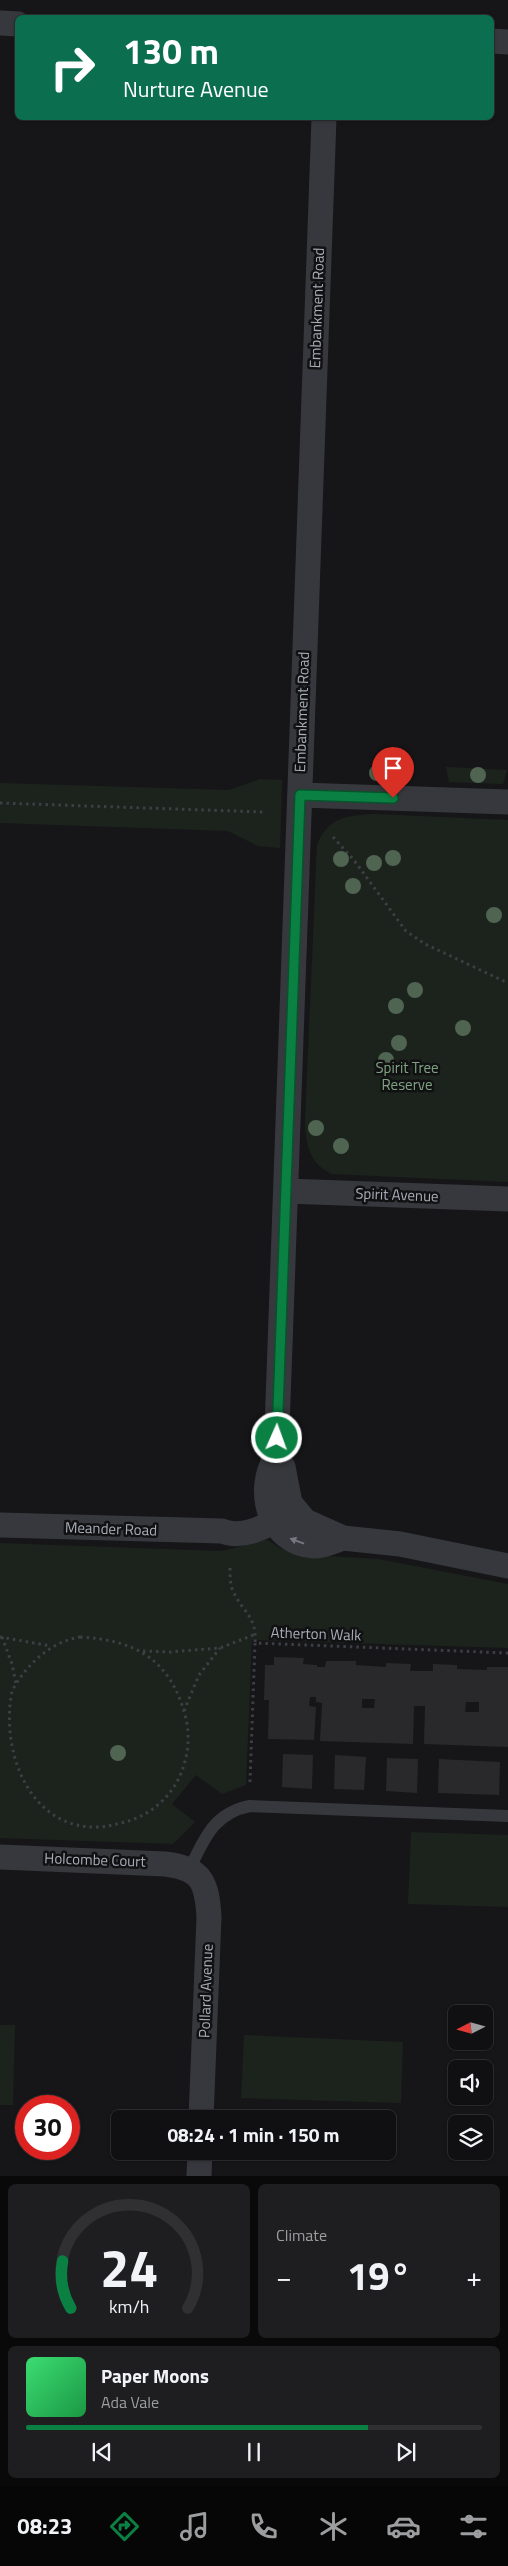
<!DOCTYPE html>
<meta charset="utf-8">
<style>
:root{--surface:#101012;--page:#1e1e20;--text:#f1f3f6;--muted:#9c9d9f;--line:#303032;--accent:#0b8043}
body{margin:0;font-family:"Titillium Web",sans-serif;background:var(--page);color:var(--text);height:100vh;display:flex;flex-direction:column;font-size:19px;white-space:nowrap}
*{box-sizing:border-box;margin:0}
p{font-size:16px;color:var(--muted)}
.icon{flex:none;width:28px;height:28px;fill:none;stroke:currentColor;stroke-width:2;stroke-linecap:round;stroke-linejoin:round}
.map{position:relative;height:2176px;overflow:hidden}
.details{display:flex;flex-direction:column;gap:8px;padding:8px;background:#09090a;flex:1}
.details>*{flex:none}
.hud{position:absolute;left:15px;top:15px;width:479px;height:105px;border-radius:8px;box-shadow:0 1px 4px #0004,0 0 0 1px var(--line);background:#0b6e4f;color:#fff;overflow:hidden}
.needle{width:32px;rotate:264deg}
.controls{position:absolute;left:448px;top:2005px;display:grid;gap:10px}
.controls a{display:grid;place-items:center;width:45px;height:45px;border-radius:8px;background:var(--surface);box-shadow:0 1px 4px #0004,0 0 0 1px var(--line);font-size:25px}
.speed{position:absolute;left:15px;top:2095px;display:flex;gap:10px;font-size:25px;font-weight:700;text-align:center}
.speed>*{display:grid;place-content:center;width:65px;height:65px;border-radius:50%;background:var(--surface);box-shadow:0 1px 4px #0004,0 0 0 1px var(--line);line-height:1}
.speed .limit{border:8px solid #d22;background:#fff;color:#111}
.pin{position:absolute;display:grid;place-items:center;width:42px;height:42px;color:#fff;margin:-51px -21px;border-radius:50% 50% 50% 0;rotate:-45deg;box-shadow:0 0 5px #0007}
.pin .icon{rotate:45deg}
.me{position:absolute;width:55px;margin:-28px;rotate:2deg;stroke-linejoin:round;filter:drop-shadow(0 0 4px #0008)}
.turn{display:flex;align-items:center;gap:18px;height:105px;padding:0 25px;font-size:22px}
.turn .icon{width:65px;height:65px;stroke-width:2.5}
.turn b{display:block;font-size:35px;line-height:42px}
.big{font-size:38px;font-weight:700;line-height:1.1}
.details .tile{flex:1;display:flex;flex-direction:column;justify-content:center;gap:8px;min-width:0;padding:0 18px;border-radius:8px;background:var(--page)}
.details .dial{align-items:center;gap:0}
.dial svg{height:130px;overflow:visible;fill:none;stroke:var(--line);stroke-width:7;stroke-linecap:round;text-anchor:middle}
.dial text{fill:var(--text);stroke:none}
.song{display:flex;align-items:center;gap:15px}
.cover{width:60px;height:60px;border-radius:8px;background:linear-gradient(135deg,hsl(140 70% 55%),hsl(140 70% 35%))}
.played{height:5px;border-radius:2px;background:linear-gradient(90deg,var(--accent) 75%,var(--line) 75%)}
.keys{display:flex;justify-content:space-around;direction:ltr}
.heat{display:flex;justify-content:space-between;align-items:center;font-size:28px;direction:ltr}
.details .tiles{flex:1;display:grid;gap:8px;grid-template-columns:1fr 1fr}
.tile:last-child{grid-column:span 2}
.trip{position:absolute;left:111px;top:2110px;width:285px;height:50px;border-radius:8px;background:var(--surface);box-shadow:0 1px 4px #0004,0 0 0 1px var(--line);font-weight:700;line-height:50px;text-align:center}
.menu{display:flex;height:80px;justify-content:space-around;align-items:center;background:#060607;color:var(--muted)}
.menu .icon{width:35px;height:35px}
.menu .current{color:var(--accent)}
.menu b{font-size:22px;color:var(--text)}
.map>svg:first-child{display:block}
</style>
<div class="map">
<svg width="508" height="2176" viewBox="0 0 508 2176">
<rect width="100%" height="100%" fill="#161618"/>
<path fill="#1c231d" d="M 446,767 L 507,770 L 503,784 L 449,782 Z
M 260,779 L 282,780 L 280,848 L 258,846 L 228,831 L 0,823 L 0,783 L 229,790 Z
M 374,814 L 508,820 L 508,1182 L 332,1174 C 309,1164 306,1144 305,1122 L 317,845 C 327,818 347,815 374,814 Z
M 266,1539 L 280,1548 L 297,1554 L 378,1559 L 508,1584 L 508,1648 L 252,1640 L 246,1785 L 222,1794 L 196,1775 L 172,1804 L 195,1822 L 173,1844 L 0,1838 L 0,1543 L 218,1551 C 235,1550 249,1541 266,1539 Z
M 411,1832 L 508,1835 L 508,1907 L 408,1904 Z
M 0,2025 L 15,2025 L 13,2105 L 0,2105 Z
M 244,2035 L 403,2042 L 401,2103 L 241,2098 Z"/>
<path fill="#29292c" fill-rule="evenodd" d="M 274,1657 L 304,1658 L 303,1664 L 317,1665 L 317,1667 L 325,1667 L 326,1661 L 356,1661 L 356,1665 L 386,1667 L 386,1663 L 411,1664 L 410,1671 L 433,1671 L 433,1664 L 457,1665 L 457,1669 L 487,1670 L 487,1667 L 508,1667 L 508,1747 L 424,1744 L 425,1706 L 414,1706 L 413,1744 L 320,1741 L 322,1703 L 316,1702 L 316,1697 L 310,1697 L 309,1706 L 316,1707 L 314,1740 L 268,1739 L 269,1700 L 264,1700 L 265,1665 L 274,1665 ZM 362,1699 L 375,1699 L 374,1708 L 362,1708 ZM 466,1702 L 479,1702 L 479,1712 L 465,1712 Z
M 283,1754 L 313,1755 L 312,1789 L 282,1787 Z
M 335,1755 L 366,1757 L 364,1790 L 334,1789 Z
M 387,1758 L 418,1759 L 417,1793 L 386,1791 Z
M 439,1759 L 500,1762 L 499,1795 L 438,1793 Z"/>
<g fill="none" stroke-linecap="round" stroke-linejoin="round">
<path stroke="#3d3f44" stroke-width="3" stroke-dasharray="2.5 4" stroke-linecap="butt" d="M 0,803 L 263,812
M 333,837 L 353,859 L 406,931 L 425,944 L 508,983
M 230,1568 C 230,1576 230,1584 233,1591 C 243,1613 257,1616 255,1643
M 0,1637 L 51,1646
M 2,1637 L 12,1664 L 16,1684
M 80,1637 C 135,1640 170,1659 185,1715 C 191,1737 188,1758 179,1778 C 168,1800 148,1816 125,1822 C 116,1824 107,1827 99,1827 C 30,1830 0,1752 12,1691 C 26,1665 50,1642 80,1637 Z
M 143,1651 L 170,1652 L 220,1648 L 256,1634
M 184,1711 L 199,1675 L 220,1648
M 250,1782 L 255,1643 L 508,1653"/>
<path stroke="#37383d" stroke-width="12" d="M 189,1870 C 204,1840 213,1813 250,1806 L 508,1816"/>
<path stroke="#37383d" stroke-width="25" d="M 0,23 L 18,24
M 491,41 L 508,42
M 324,118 L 276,1457 C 255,1491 269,1543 314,1546 C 324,1546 334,1541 343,1538
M 300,795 L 508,802
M 286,1191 L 508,1199
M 276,1457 L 283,1467 L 290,1503 L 305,1521 L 343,1538 L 400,1544 L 508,1566
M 0,1525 L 222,1531 C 246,1541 274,1521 295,1511
M 0,1857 L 165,1864 C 202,1868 207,1883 209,1917 L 201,2119
M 199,2176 L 200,2151"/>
</g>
<g fill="#506452">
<circle cx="377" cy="773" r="8"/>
<circle cx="478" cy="775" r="8"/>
<circle cx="393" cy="858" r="8"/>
<circle cx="341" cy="859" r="8"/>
<circle cx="374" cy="863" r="8"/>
<circle cx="353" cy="886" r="8"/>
<circle cx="494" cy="915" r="8"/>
<circle cx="415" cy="990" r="8"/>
<circle cx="396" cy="1006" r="8"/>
<circle cx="463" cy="1028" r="8"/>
<circle cx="399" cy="1043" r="8"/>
<circle cx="386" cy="1060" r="8"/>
<circle cx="316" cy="1128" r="8"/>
<circle cx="341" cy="1146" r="8"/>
<circle cx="118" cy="1753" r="8"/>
</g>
<defs><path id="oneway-solid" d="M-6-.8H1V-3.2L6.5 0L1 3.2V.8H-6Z" transform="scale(1.25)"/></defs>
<use fill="#757881" href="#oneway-solid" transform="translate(297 1541) rotate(-160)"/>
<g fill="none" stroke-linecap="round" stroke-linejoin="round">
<defs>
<path id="route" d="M 277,1438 L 300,795 L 393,798"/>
</defs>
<use href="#route" stroke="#07532c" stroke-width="12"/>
<use href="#route" stroke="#0b8043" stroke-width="9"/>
</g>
<g text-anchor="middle" stroke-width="5" stroke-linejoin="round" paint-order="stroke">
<g font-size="15" fill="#a8adb8" stroke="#111113">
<text transform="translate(317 308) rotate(-88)" y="5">Embankment Road</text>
<text transform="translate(302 712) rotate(-88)" y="5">Embankment Road</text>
<text transform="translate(397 1195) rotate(2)" y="5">Spirit Avenue</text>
<text transform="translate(111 1529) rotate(2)" y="5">Meander Road</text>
<text transform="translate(316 1634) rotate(2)" y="5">Atherton Walk</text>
<text transform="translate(95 1860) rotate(2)" y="5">Holcombe Court</text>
<text transform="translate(206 1991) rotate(-88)" y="5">Pollard Avenue</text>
</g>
<g font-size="15" fill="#7fa381" stroke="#111113">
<text x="407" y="1073">Spirit Tree<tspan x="407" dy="17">Reserve</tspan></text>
</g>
</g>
</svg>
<div class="controls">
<a><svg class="needle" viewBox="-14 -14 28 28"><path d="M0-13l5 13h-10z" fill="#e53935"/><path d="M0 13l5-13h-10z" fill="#9c9d9f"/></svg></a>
<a><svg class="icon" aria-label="sound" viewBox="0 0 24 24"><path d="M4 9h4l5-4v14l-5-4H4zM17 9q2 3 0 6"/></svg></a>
<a><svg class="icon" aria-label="layers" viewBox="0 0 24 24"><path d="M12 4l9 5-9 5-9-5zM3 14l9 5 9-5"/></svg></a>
</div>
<div class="speed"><div class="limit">30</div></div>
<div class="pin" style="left:393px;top:798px;background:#d93025"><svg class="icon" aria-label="arrive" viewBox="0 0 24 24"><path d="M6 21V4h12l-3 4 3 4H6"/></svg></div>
<svg class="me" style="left:277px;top:1438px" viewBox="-20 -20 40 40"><circle r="17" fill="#0b8043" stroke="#fff" stroke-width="3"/><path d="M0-11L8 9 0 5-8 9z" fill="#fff"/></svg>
<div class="trip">08:24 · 1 min · 150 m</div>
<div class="hud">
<div class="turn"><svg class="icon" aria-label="right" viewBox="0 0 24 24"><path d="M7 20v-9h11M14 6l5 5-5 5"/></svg><div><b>130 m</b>Nurture Avenue</div></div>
</div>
</div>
<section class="details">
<div class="tiles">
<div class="tile dial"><svg viewBox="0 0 100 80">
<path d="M14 69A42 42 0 1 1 86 69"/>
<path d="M14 69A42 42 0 0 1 9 40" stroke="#0b8043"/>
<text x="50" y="56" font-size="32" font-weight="700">24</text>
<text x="50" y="72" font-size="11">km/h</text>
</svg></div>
<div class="tile"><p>Climate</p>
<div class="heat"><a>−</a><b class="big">19°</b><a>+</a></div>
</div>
<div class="tile">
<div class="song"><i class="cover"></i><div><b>Paper Moons</b><p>Ada Vale</p></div></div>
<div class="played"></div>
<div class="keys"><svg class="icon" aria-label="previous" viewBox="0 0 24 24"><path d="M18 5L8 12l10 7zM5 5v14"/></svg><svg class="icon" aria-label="pause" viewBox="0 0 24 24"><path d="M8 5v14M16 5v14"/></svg><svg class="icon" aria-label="next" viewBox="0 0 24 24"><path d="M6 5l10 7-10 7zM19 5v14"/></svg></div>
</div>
</div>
</section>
<nav class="menu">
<b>08:23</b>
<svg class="icon current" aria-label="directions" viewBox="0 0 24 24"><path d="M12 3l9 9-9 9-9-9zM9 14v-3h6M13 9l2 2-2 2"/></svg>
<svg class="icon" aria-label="music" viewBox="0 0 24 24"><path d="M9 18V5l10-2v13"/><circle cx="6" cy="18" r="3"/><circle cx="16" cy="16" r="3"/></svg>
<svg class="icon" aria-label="phone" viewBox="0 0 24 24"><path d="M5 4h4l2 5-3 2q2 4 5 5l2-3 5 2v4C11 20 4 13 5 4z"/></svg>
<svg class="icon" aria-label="climate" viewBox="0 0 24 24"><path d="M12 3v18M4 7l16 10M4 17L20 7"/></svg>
<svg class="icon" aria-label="car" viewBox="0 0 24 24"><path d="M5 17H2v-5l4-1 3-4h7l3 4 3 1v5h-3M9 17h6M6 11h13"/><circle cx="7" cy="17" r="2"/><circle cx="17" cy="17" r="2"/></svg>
<svg class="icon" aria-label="filters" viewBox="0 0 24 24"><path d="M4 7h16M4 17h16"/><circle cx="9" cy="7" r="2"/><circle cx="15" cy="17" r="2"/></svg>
</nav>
